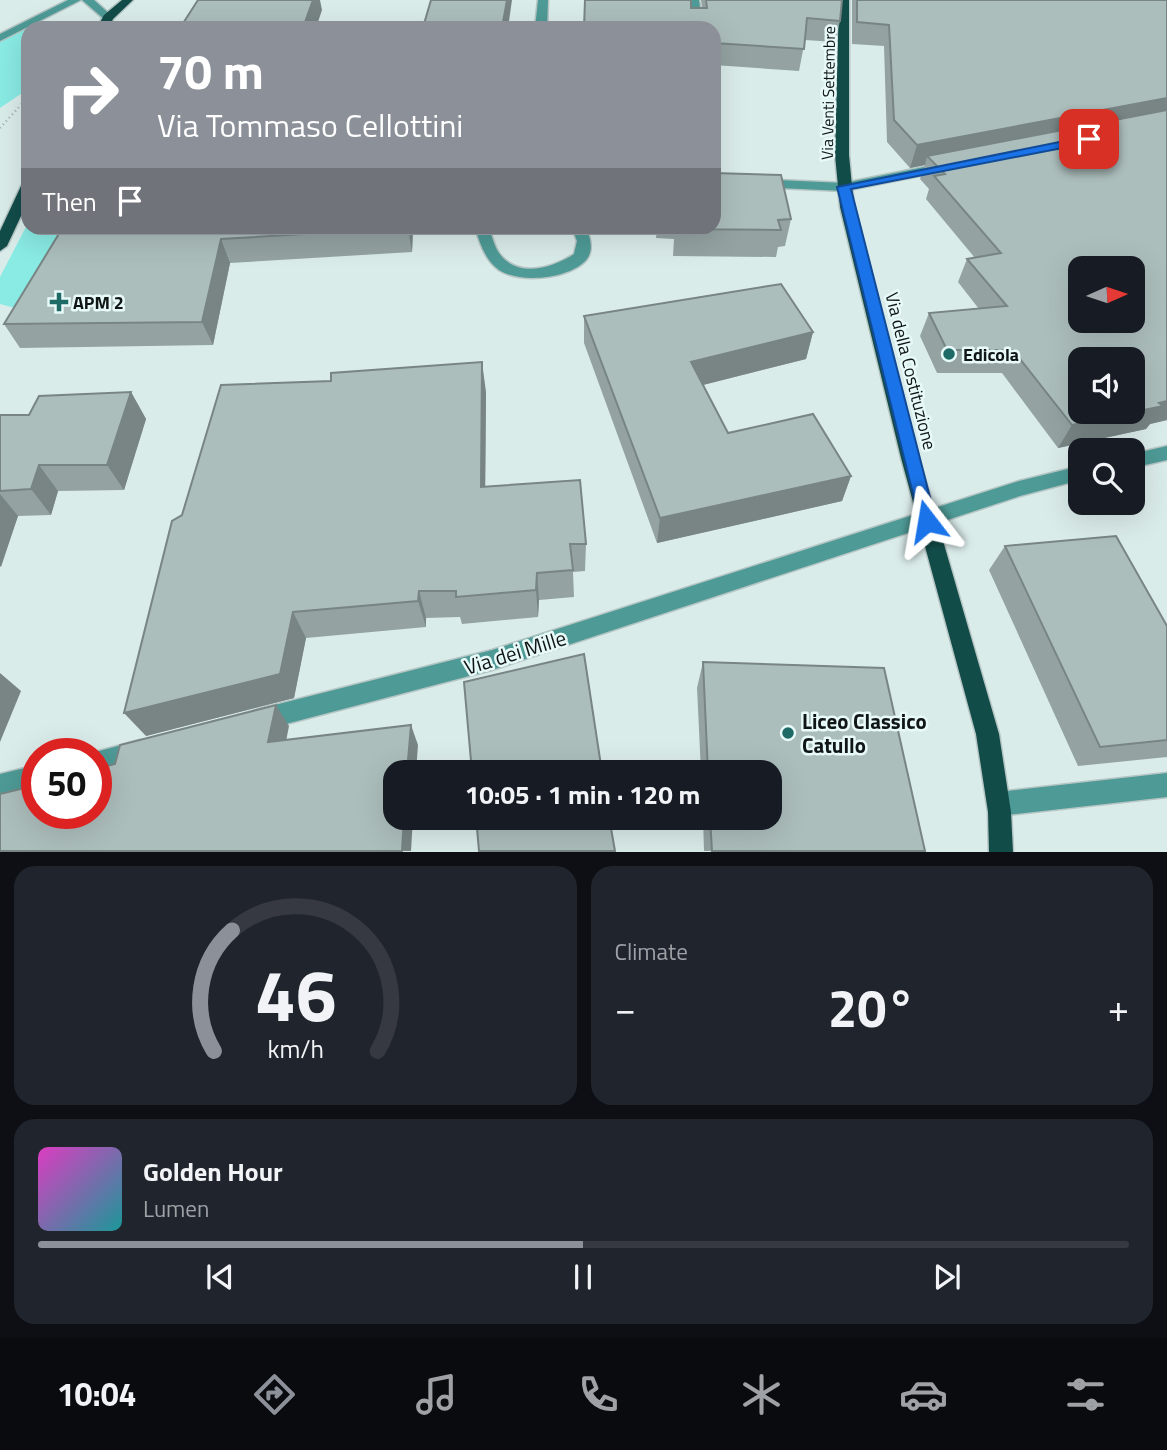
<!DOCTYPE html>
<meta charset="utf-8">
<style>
body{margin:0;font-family:"Titillium Web",sans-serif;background:#20242c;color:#f1f3f6;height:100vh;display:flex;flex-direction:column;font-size:26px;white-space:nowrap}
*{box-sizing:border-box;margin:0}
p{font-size:23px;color:#9ea1a6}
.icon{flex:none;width:38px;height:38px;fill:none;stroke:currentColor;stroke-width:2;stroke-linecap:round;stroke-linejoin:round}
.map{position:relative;height:852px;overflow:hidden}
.side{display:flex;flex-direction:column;gap:14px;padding:14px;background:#0d0f14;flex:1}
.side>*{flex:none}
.banner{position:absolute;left:21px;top:21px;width:700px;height:214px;border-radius:21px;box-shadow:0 7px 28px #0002;background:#8c9099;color:#fff;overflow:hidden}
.needle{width:46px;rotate:87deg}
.fabs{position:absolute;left:1068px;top:256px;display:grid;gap:14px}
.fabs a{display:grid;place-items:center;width:77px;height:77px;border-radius:14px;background:#171b24;box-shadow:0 7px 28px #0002;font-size:35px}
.speed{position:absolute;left:21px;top:738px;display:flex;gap:14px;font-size:35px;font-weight:700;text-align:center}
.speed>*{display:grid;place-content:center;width:91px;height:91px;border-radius:50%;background:#171b24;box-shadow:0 7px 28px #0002;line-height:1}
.speed .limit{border:10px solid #d22;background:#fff;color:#111}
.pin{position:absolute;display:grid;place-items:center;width:60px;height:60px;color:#fff;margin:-30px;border-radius:14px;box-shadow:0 4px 10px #0006}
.me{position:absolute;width:77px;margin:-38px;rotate:346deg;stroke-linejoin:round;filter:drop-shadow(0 0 5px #0008)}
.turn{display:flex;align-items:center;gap:24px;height:147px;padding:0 21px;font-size:32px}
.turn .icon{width:91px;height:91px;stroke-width:2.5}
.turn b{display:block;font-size:49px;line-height:60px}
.then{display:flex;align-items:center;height:66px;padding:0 21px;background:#0003;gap:14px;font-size:26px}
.big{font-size:52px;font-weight:700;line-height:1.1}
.side .tile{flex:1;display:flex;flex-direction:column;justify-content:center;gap:10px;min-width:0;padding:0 24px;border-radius:21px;background:#20242c}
.side .dial{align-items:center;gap:0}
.dial svg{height:182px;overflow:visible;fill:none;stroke:#363941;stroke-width:7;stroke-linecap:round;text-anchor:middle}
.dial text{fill:#f1f3f6;stroke:none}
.song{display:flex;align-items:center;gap:21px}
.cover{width:84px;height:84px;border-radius:10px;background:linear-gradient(135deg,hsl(310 70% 55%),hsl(180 70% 35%))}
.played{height:7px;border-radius:4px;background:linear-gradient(90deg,#8c9099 50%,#363941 50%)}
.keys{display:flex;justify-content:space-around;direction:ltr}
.heat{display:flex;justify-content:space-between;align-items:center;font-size:38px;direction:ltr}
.side .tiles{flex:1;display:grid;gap:14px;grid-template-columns:1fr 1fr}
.tile:last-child{grid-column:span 2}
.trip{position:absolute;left:383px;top:760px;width:399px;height:70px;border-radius:21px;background:#171b24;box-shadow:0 7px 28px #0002;font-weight:700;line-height:70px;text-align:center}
.tabs{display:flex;height:112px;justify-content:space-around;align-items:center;background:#090b0e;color:#9ea1a6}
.tabs .icon{width:49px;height:49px}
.tabs .selected{color:#8c9099}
.tabs b{font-size:32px;color:#f1f3f6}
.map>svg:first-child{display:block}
</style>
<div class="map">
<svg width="1167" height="852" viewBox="0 0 1167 852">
<rect width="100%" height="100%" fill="#daecea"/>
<g fill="#89ebe4">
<polygon points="19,28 28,29 28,89 0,108 0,38"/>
<polygon points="28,223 28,228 68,228 19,309 0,304 0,277"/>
</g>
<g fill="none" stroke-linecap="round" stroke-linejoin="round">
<g stroke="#b5c5c4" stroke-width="3">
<g id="minor">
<polygon points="68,0 81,0 0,41 0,34"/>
<polygon points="82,0 94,0 113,17 104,19"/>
<polygon points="538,0 548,0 547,28 535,28"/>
<polygon points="689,0 699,0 703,28 691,28"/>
<polygon points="944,163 949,164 949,170 844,191 714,185 714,177 844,183"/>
<path d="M475,228H489C492,236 494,246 499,253C517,279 553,268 574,254L577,241L572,228H586C590,237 594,249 587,259C571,279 520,284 499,270C485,260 480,243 475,228Z"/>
<polygon points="1167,446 1167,460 1132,468 1132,454"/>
<polygon points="1080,466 1080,480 1020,496 492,670 259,731 251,728 248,720 251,712 259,709 492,650 1019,481"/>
<polygon points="140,740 148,743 151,751 148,759 96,773 96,754 88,754"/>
<polygon points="37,765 37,789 0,798 0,774"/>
<polygon points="1167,773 1167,797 999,816 991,812 987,804 991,796 999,792"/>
</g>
</g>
<g stroke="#b5c5c4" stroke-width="3">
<g id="major">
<polygon points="122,0 133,0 113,19 109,28 97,28 104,15"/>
<polygon points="839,0 849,0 849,155 854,207 919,458 999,734 1011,812 1013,852 989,852 988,812 976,734 901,458 840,207 835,155"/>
<polygon points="28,182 28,201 7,246 0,251 0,231 21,186"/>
</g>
</g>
<polyline stroke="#9caba9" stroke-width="2.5" stroke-dasharray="1 3.5" stroke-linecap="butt" points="0,128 28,97"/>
<use href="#minor" fill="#4e9a96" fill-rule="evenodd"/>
<use href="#major" fill="#124c49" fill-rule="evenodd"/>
</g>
<g fill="#94a3a2">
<polygon points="701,0 842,0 840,21 835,42 805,40 799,71 714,65 714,28 691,8 702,8"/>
<polygon points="852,0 1167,0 1167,420 1150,424 1146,429 1058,448 1002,373 937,373 920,336 929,313 979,309 958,282 967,259 975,258 926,199 929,189 920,179 925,165 910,168 887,142 884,46 852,44"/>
<polygon points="714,173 791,219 785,246 778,247 776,257 673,256 674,239 656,238 657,228 714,228"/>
<polygon points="413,228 412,252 230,263 213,345 20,348 4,324 58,236 56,232"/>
<polygon points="584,316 813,332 806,359 703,385 728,433 851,476 842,501 657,543 584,343"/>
<polygon points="131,392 146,419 124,490 58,491 51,515 18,516 0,567 0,415 29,415"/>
<polygon points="486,392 485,486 586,544 585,571 573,572 574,597 539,600 538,617 462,624 460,617 426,618 426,627 306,638 294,698 146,736"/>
<polygon points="1005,546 1167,626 1167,757 1078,766 989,570"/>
<polygon points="703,662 925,851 704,851 703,817 770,817 770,772 701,772 697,688"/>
</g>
<g fill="#788584">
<polygon points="313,0 320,0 322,10 316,28 304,25"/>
<polygon points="507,0 512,0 508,28 502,28"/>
<polygon points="1167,98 1167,118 927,156 925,165 910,168 917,145"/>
<polygon points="408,228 413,228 412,252"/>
<polygon points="221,239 230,263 213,345 202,322"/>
<polygon points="813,332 806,359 687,389 691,362"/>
<polygon points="482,362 486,392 485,515 481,487"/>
<polygon points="131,392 146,419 124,490 107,465"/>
<polygon points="1167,401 1167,420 1150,424 1146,429 1058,448 1072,425"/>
<polygon points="39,465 58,491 51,515 31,489"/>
<polygon points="851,476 842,501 657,543 660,518"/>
<polygon points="0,494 18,516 1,567 0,566"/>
<polygon points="537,573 539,600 538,617 536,590"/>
<polygon points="419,591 426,618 426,627 418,601"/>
<polygon points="293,612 306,638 294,698 146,736 124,713"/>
<polygon points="0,673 21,691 0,742"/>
<polygon points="276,705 289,726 282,762 268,742"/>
<polygon points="411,725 418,745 416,772 407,772"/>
<polygon points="404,817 413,817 411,851 402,851"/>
</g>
<g fill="#acbebc" stroke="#788584" stroke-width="2" fill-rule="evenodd">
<polygon points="198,0 313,0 304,25 424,24 431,0 507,0 502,28 180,28"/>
<polygon points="585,0 691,0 691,8 707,8 706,0 842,0 840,21 807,18 804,49 714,43 714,28 584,28"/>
<polygon points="857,0 1167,0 1167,98 917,145 894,120 889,25 857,22"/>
<path d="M1167,110V401L1159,403L1163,406L1072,425L1013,350H947L929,313L1007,306L967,259L1001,253L934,176L945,174L927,156ZM1080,268H1132V320H1080ZM1080,359H1132V411H1080Z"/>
<polygon points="714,173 781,175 791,219 778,220 781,230 676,229 676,228 714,228"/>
<polygon points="59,228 408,228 221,239 202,322 4,324 60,232 56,232"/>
<polygon points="781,284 813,332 691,362 728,433 813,414 851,476 660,518 584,316"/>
<polygon points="482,362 481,487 580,480 586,544 570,544 573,570 537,573 536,590 456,597 456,591 419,591 418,601 293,612 280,674 124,713 172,521 182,515 221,385 331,381 331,373"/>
<polygon points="131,392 107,465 39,465 31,489 0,491 0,415 29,415 39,396"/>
<polygon points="1116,536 1167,626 1167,740 1100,747 1005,546"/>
<polygon points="584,654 602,772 472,772 464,682"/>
<polygon points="703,662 884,668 925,851 712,851 710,817 770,817 770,772 708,772"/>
<polygon points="276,705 268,742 411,725 407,772 396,772 396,817 404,817 402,851 0,851 0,794 37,785 37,814 96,814 96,769 115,764 120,745"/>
<polygon points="476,817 609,817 615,851 479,851"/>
</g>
<polygon fill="#1a73e8" stroke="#114b97" stroke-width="2" points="1089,136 1095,139 1093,142 851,189 936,521 927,529 921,526 837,187"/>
<g fill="#1e6a66" stroke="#e7f9f8" stroke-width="2.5">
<path d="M55.5 291.5h7v7h7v7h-7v7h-7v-7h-7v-7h7z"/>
<circle cx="949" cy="354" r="7"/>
<circle cx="788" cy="733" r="7"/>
</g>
<g text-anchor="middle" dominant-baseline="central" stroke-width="5" stroke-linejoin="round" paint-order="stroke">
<g font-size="16" fill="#0f1615" stroke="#e7f9f8">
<text transform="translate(828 93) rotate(-89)">Via Venti Settembre</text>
</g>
<g font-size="18" font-weight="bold" fill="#0f1615" stroke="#e7f9f8" text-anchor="start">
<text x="73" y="302">APM 2</text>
<text x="963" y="354">Edicola</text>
</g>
<g font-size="18" fill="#0f1615" stroke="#e7f9f8">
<text transform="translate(911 371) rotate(76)">Via della Costituzione</text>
</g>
<g font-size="21" fill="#0f1615" stroke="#e7f9f8">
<text transform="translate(515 652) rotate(-17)">Via dei Mille</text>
</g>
<g font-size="21" font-weight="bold" fill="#0f1615" stroke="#e7f9f8" text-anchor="start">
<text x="802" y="721">Liceo Classico<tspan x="802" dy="24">Catullo</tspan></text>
</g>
</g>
</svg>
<div class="fabs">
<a><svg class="needle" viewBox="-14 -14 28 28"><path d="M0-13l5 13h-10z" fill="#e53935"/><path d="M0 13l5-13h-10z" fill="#9ea1a6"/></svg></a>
<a><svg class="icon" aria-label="sound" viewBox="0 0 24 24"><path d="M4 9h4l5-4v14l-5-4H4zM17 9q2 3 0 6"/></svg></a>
<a><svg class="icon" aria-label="search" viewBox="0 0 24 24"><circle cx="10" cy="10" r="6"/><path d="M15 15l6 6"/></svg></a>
</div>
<div class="speed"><div class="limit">50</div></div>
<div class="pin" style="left:1089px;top:139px;background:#d93025"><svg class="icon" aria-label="arrive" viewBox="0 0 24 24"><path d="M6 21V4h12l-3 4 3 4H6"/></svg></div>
<svg class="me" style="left:927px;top:521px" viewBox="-20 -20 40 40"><path d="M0-17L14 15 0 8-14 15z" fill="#1a73e8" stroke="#fff" stroke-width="4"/></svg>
<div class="trip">10:05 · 1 min · 120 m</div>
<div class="banner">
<div class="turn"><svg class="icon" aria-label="right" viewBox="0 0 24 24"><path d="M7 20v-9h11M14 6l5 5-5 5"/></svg><div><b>70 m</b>Via Tommaso Cellottini</div></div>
<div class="then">Then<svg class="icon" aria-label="arrive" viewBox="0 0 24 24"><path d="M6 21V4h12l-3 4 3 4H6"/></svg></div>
</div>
</div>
<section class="side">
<div class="tiles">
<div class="tile dial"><svg viewBox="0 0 100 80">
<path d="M14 69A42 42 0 1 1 86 69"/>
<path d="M14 69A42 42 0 0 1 22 16" stroke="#8c9099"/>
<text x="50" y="56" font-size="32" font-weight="700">46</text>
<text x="50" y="72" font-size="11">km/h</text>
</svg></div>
<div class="tile"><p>Climate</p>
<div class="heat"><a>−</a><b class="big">20°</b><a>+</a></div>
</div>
<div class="tile">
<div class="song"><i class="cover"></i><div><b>Golden Hour</b><p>Lumen</p></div></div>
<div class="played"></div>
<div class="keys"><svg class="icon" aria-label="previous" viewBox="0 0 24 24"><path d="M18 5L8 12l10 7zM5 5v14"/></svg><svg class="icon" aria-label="pause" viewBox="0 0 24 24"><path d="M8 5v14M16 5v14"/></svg><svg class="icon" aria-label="next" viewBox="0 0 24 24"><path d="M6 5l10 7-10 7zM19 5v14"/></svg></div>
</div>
</div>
</section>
<nav class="tabs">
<b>10:04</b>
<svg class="icon selected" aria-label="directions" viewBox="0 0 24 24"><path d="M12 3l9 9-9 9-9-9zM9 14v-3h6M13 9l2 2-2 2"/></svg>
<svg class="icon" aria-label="music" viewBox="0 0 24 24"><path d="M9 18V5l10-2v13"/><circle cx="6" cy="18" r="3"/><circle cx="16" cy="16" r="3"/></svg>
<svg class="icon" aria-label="phone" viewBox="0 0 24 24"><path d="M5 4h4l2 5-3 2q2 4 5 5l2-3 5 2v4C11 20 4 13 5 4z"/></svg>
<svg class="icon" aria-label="climate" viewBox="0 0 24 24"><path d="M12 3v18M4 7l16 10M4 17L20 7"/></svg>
<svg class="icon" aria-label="car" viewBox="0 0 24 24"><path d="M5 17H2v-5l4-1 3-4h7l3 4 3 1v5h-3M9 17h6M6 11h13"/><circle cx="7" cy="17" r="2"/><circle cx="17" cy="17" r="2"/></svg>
<svg class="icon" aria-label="filters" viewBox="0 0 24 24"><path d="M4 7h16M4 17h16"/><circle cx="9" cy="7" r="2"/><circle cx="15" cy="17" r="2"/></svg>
</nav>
